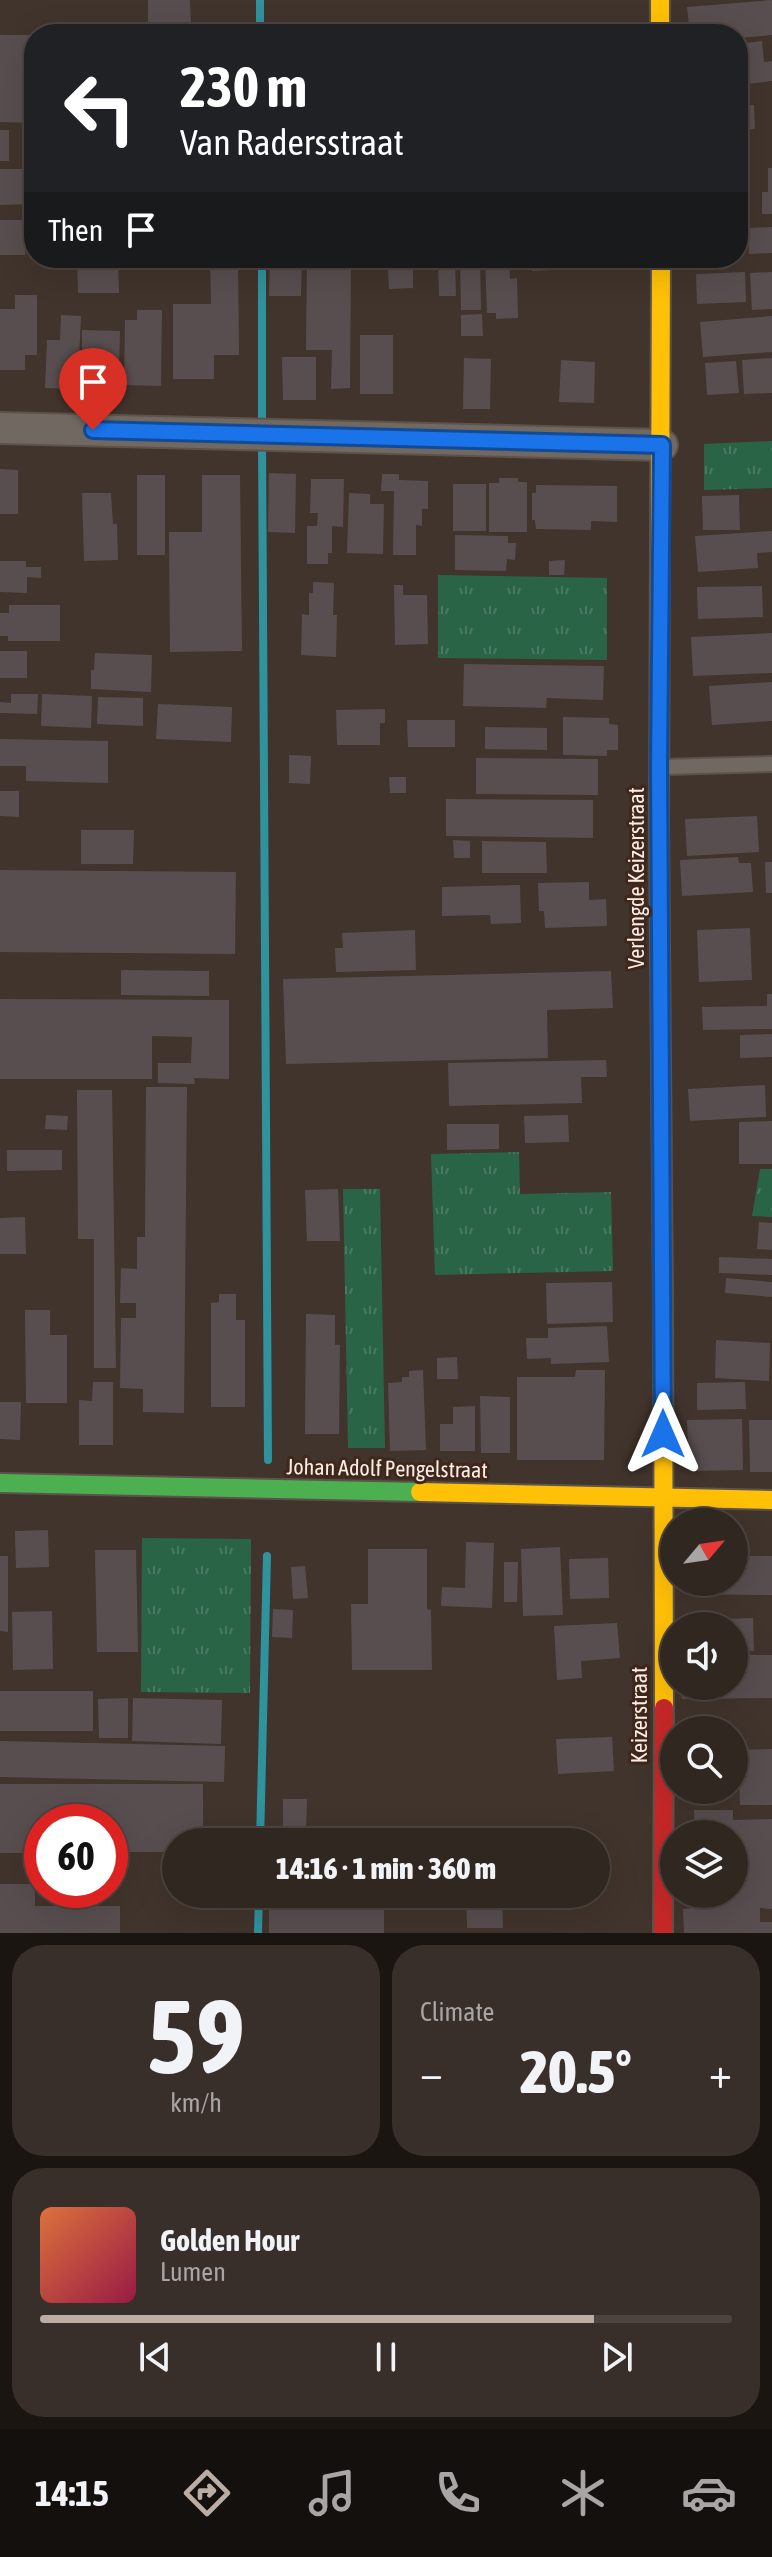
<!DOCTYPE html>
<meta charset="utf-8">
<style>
body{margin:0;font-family:"Asap Condensed",sans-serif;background:#392f2a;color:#f1f3f6;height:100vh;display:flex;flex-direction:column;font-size:30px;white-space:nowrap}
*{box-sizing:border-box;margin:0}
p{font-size:26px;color:#a8a5a5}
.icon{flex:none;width:44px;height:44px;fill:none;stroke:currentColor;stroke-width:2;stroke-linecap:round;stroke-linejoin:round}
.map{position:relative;height:1933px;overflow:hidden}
.side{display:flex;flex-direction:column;gap:12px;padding:12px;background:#1b1512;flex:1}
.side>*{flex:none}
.guide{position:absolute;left:24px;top:24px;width:724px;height:244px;border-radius:32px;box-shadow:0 8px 32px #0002,0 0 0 2px #4c443f;background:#202124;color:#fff;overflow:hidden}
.needle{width:52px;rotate:61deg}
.tools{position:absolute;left:660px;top:1508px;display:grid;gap:16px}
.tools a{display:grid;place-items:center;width:88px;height:88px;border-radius:50%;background:#312721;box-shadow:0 8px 32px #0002,0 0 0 2px #4c443f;font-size:40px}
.speed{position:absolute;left:24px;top:1804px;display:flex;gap:16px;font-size:40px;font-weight:700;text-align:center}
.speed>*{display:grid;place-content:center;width:104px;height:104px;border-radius:50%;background:#312721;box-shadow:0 8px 32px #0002,0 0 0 2px #4c443f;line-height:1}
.speed .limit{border:12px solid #d22;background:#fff;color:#111}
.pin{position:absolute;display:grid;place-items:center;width:68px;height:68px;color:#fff;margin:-82px -34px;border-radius:50% 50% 50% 0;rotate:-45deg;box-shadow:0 0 8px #0007}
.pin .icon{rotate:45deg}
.me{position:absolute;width:88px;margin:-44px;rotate:0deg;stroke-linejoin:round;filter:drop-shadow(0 0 6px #0008)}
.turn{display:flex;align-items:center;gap:28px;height:168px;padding:0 24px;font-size:36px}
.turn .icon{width:104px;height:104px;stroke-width:2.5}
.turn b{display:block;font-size:56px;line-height:68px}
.then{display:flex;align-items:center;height:76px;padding:0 24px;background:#0003;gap:16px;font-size:30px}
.big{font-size:60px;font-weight:800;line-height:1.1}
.side .widget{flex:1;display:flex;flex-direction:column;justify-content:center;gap:12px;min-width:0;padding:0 28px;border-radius:32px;background:#392f2a}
.side .dial{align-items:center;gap:0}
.dial b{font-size:104px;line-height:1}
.song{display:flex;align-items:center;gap:24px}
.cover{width:96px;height:96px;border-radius:12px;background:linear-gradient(135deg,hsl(20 70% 55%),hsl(340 70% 35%))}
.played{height:8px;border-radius:4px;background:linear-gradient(90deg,#bbaca4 80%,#4c443f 80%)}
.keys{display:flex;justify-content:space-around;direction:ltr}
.heat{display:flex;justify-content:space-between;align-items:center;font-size:44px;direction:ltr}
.side .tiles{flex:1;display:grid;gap:12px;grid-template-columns:1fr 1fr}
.widget:last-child{grid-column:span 2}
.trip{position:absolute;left:162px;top:1828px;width:448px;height:80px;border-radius:40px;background:#312721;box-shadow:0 8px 32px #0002,0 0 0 2px #4c443f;font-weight:800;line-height:80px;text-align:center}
.dock{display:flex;height:128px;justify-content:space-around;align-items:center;background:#14100d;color:#a8a5a5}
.dock .icon{width:56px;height:56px}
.dock .active{color:#bbaca4}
.dock b{font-size:36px;color:#f1f3f6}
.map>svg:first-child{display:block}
</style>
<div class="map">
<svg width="772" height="1933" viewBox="0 0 772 1933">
<defs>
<pattern id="grass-tufts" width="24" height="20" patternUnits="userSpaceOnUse" patternTransform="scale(2)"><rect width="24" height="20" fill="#296447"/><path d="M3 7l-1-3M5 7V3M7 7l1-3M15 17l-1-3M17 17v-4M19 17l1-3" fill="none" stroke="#497a61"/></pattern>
</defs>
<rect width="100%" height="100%" fill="#41342c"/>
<g fill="url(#grass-tufts)">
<polygon points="772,441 772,488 704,490 704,444"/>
<polygon points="438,575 607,578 607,660 438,658"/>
<polygon points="519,1152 520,1194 611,1192 613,1271 435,1275 431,1154"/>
<polygon points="760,1169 772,1169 772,1217 752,1216"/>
<polygon points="343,1189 380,1189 385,1448 348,1448"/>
<polygon points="142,1538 251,1539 250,1693 141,1692"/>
</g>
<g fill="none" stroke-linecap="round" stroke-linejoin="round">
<g stroke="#30929d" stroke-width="8">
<polyline points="260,0 260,34"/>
<polyline points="262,258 262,428"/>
<polyline points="262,441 268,1460"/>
<polyline points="260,1842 267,1556"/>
<polyline points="258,1933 259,1894"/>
</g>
</g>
<g fill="#584e4f">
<polygon points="148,0 190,0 191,23 148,24"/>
<polygon points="772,0 772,35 738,38 738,34 690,34 687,7"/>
<polygon points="0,35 34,35 34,123 0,122"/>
<polygon points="762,41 764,62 772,61 772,81 738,85 738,44"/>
<polygon points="738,97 745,97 745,105 754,105 755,129 738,130"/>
<rect x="0" y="130" width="9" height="31"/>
<polygon points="24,137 34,137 34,160 25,160"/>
<polygon points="768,168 772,168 772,214 762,214 762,192 768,192"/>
<polygon points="0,169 34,169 34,204 0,205"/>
<rect x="0" y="220" width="25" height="35"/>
<polygon points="772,227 772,253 749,254 748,228"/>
<polygon points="77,258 118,258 119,293 78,293"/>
<polygon points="210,258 238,258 239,355 214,355 214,379 173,379 173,304 211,304"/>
<polygon points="270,258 302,258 301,296 269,296"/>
<polygon points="307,258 351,258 350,388 331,389 332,350 306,350"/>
<polygon points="438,258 455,258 456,296 439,296"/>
<polygon points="460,258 480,258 481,310 461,310"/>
<polygon points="485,258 509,258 510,279 517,278 518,318 496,319 496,313 487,313"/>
<polygon points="532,258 575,258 576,269 532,271"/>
<polygon points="388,270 413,270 413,288 389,289"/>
<polygon points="745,272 746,302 697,304 696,274"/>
<polygon points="772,272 772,309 752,310 750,273"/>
<polygon points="15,295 37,295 37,355 25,355 25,370 0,370 0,309 15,309"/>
<polygon points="137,310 162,310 161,386 124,385 125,320 137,320"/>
<polygon points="482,314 483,336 461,336 461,315"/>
<polygon points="61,315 81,316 79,361 73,361 72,389 45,388 47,340 60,340"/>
<polygon points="772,316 772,352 703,357 700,322"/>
<polygon points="82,330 120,331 119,369 114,369 114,381 82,380"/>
<rect x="360" y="335" width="33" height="59"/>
<polygon points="282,357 316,357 316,400 283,400"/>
<polygon points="464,358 491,359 490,409 463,409"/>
<polygon points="772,358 772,393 744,394 742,360"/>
<polygon points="561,360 595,362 594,403 559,402"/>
<polygon points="736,361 739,393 707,395 705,363"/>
<polygon points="0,469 18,470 18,514 0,514"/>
<polygon points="269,473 296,474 295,533 268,532"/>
<polygon points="382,474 399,474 399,480 428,481 428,509 422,509 422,526 416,525 416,555 393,555 394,491 381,491"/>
<rect x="137" y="475" width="28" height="80"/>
<polygon points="202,475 240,475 242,651 170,652 169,532 202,532"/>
<polygon points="499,478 518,478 518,482 527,482 527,532 489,532 489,483 499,483"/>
<polygon points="311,479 344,479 343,527 332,526 332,553 328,553 328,564 307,564 307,526 317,526 318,513 310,513"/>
<rect x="453" y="484" width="33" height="47"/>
<polygon points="536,485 617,486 617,522 591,521 591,530 536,529 535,520 532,520 532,493 536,493"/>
<polygon points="82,493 111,493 113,524 117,524 118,560 84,561"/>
<polygon points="349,493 370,494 370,504 384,504 383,554 347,553"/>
<polygon points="739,495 740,530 703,530 702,496"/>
<polygon points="772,531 772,552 757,553 758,568 698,572 695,536"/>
<polygon points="455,535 508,536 508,543 516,543 515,560 507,559 506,571 455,570"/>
<polygon points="565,560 564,575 549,575 549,561"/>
<polygon points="0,561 26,561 26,567 41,567 41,578 27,577 27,593 0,592"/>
<polygon points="313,582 334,583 333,615 337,615 336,657 301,655 302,614 309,615 309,593 313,593"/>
<polygon points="394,585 403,585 403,595 427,595 428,644 395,645"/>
<polygon points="762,586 763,617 698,619 697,587"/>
<polygon points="9,605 60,605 60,641 8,641 8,636 0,636 0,613 9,613"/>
<polygon points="772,633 772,673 693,676 691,637"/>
<rect x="0" y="651" width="27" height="27"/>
<polygon points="95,653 152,655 151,692 91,689 91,670 94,670"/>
<polygon points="464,664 604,666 603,700 547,698 546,708 463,706"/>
<polygon points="772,682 772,721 712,725 709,686"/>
<polygon points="11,694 38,694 37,714 0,713 0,702 11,703"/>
<polygon points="42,694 92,696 91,728 41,726"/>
<polygon points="98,697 143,698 143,726 97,724"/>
<polygon points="158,704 232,707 231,742 156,739"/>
<polygon points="385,709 385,723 380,723 380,745 337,745 336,710"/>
<polygon points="563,717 609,718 609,724 618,725 618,750 607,750 607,756 563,755"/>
<polygon points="407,720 455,720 455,747 408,747"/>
<polygon points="485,727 547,728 547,750 485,749"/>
<polygon points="0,739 108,741 108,783 26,781 26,766 0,766"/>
<polygon points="289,755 311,756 310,784 289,783"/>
<polygon points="476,758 598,759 598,795 476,794"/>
<polygon points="389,777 406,777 406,793 390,793"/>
<polygon points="0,791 19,791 19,817 0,816"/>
<polygon points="446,799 593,800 593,838 446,836"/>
<polygon points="757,816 759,852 687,856 685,819"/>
<polygon points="81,830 134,830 133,864 81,864"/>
<polygon points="453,840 470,841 470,858 454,858"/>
<polygon points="482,841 546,842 547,873 482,873"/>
<polygon points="738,857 739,863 751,863 753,892 682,896 680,860"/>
<polygon points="765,862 772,862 772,893 766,893"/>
<polygon points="0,870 236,872 235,954 0,952"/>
<polygon points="589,882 589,900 606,899 607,926 545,928 544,911 539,911 538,883"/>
<polygon points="520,885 521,923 491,924 490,915 442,916 442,887"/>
<polygon points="750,928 752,980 699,982 697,930"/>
<polygon points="415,930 416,970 336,972 335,948 343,948 342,933"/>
<polygon points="121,970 209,971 209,996 121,995"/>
<polygon points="611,971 613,1008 547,1010 548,1058 286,1064 283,979"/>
<polygon points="767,994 772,994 772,1029 703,1030 702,1007 767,1006"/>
<polygon points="0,999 229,1000 229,1079 194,1078 195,1084 158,1083 158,1063 191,1063 192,1037 152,1036 152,1079 0,1079"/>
<polygon points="772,1034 772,1057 740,1058 740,1035"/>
<polygon points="606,1060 607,1077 581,1077 582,1103 449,1106 448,1063"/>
<polygon points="765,1085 766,1117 690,1121 688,1089"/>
<polygon points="146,1087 187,1087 184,1413 143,1412 143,1389 120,1388 121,1318 136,1318 136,1303 120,1303 121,1268 137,1269 137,1237 145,1237"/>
<polygon points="77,1090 112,1090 116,1368 94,1368 94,1239 78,1239"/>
<polygon points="46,1115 68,1116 67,1130 45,1129"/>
<polygon points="568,1115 569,1142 525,1143 524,1116"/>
<polygon points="772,1121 772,1164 739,1164 739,1122"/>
<polygon points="447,1124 499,1124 499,1149 447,1150"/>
<polygon points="7,1150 62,1150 62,1170 7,1171"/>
<polygon points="338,1189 340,1241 307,1241 305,1190"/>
<polygon points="25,1217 26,1254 0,1254 0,1218"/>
<polygon points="759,1222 772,1223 772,1250 757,1249"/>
<polygon points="719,1257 772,1259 772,1275 719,1273"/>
<polygon points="726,1278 772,1282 772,1297 725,1293"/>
<polygon points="612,1282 613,1322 547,1324 546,1283"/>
<polygon points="219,1294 236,1294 236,1320 245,1320 245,1407 211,1407 211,1303 219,1302"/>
<polygon points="25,1310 50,1310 50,1335 67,1335 67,1403 26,1403"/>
<polygon points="306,1314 335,1315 335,1345 340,1345 339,1434 305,1434"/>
<polygon points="607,1326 609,1362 551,1364 551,1358 527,1359 526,1338 548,1338 548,1328"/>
<polygon points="716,1340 770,1343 769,1381 715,1378"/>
<polygon points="457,1357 458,1379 437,1379 437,1358"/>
<polygon points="423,1370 426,1450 390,1451 388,1383 402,1382 402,1377 409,1377 409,1371"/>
<polygon points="576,1370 605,1370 604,1460 517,1460 517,1377 575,1377"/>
<polygon points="93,1382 113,1382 113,1445 79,1445 79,1400 92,1401"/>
<polygon points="745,1382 746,1409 697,1410 697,1383"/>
<polygon points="480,1396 510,1397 510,1453 481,1453"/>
<polygon points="0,1402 21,1402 20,1440 0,1439"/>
<polygon points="475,1406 475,1451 440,1451 440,1424 453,1424 453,1407"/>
<polygon points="742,1419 743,1470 689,1471 687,1420"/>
<polygon points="749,1420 772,1420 772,1472 750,1472"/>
<polygon points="48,1530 49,1567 16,1568 15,1531"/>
<polygon points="466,1542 494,1543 492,1608 441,1606 442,1587 465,1588"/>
<polygon points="560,1547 563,1615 523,1616 521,1549"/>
<polygon points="368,1549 427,1549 427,1609 431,1610 432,1670 352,1670 351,1604 368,1604"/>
<polygon points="95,1550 136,1550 138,1652 97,1652"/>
<polygon points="0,1556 8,1556 8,1632 0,1631"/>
<polygon points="734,1556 772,1556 772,1595 686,1594 686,1582 734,1582"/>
<polygon points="608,1558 609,1598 570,1599 569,1559"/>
<polygon points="504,1562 518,1562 517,1602 504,1602"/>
<polygon points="305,1566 308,1598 293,1599 291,1567"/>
<polygon points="273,1609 293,1610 292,1638 272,1637"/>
<polygon points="52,1611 53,1669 13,1670 12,1612"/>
<polygon points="753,1618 754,1651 734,1651 734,1626 703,1626 702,1620"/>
<polygon points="617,1623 620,1658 581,1661 582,1678 557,1680 554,1626"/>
<polygon points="734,1655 772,1655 772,1698 682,1699 681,1686 734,1686"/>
<rect x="0" y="1691" width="93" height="40"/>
<polygon points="128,1698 128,1738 99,1738 98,1699"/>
<polygon points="133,1698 222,1700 221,1744 132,1741"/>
<polygon points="612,1737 614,1771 558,1774 556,1739"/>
<polygon points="0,1741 225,1746 224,1782 0,1777"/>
<polygon points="772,1749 772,1805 740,1805 738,1750"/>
<polygon points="0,1784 203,1784 203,1842 176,1842 176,1852 110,1852 110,1822 42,1822 42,1853 0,1853"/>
<polygon points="283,1799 307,1799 306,1833 283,1832"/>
<polygon points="694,1810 733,1810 733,1820 772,1819 772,1909 760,1908 760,1922 772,1922 772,1933 684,1933 683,1909 691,1908 691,1894 734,1894 734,1834 695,1834"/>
<polygon points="0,1884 35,1884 35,1906 120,1906 120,1933 0,1933"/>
<rect x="269" y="1894" width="115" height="39"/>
<polygon points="466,1894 502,1894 503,1928 467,1928"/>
</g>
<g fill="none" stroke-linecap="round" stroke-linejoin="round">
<g stroke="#5e534b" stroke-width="18">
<polyline id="lane" points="663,767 772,764"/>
</g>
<g stroke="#5e534b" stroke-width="34">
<polyline id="street" points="0,428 662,445"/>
</g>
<g stroke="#5e534b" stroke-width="22">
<g id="fast">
<polyline points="659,824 663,1305"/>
<polyline points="0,1483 420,1492"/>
</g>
</g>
<g stroke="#5e534b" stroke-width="22">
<g id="slow">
<polyline points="660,0 660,34"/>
<polyline points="659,824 661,258"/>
<polyline points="663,1305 664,1708"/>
<polyline points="420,1492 772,1500"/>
</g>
</g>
<g stroke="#5e534b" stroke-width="22">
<polyline id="jam" points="663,1933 664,1708"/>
</g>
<use href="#lane" stroke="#716862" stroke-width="14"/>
<use href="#street" stroke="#716862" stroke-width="30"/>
<use href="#fast" stroke="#4caf50" stroke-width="18"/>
<use href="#slow" stroke="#ffc107" stroke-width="18"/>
<use href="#jam" stroke="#c62828" stroke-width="18"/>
</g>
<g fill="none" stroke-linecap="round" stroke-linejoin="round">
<g stroke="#114b97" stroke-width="20">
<polyline id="route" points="93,430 662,445 659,767 663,1434"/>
</g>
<use href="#route" stroke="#1a73e8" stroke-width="14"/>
</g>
<g text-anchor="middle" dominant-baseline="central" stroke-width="6" stroke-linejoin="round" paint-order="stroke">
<g font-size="22" fill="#fdede5" stroke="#3f271b">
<text transform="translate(636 878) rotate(-90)">Verlengde Keizerstraat</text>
<text transform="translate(387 1468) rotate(1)">Johan Adolf Pengelstraat</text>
<text transform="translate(639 1715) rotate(-90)">Keizerstraat</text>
</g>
</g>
</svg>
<div class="tools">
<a><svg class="needle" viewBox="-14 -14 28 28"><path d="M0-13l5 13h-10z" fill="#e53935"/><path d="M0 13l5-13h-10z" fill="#a8a5a5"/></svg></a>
<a><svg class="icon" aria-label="sound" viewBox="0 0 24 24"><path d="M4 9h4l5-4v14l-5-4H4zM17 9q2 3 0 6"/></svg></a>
<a><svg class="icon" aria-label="search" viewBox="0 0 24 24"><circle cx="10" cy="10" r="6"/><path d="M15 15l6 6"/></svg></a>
<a><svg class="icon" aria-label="layers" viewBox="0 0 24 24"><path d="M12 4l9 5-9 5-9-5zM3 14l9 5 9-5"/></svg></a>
</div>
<div class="speed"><div class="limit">60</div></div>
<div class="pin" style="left:93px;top:430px;background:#d93025"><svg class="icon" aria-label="arrive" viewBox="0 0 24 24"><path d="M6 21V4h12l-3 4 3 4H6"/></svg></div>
<svg class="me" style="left:663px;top:1434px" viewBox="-20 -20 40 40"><path d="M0-17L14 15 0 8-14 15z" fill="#1a73e8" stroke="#fff" stroke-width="4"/></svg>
<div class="trip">14:16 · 1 min · 360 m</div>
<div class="guide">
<div class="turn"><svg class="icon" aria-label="left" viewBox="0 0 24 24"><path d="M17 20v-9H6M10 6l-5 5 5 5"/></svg><div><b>230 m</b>Van Radersstraat</div></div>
<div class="then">Then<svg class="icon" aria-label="arrive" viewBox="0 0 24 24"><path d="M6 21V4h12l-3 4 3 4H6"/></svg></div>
</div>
</div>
<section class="side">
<div class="tiles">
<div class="widget dial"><b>59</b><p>km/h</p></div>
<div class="widget"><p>Climate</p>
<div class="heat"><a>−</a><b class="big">20.5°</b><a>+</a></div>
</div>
<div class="widget">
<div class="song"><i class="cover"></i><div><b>Golden Hour</b><p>Lumen</p></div></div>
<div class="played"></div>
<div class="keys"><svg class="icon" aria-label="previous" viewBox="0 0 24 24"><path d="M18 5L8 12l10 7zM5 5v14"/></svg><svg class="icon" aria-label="pause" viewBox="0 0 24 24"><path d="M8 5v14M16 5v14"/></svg><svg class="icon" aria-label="next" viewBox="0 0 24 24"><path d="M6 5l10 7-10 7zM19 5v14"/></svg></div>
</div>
</div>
</section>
<nav class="dock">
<b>14:15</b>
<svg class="icon active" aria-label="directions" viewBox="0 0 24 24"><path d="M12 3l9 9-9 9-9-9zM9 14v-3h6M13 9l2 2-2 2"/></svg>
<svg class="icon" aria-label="music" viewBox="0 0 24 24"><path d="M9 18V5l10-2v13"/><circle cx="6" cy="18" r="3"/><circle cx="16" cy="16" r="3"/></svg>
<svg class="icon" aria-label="phone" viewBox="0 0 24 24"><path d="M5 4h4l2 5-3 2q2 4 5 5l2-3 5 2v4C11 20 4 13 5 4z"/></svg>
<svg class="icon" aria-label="climate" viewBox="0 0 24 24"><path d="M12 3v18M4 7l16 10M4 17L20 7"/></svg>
<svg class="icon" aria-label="car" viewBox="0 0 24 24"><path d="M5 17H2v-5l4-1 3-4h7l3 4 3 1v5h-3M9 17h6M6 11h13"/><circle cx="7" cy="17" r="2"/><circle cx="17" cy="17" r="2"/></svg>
</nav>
